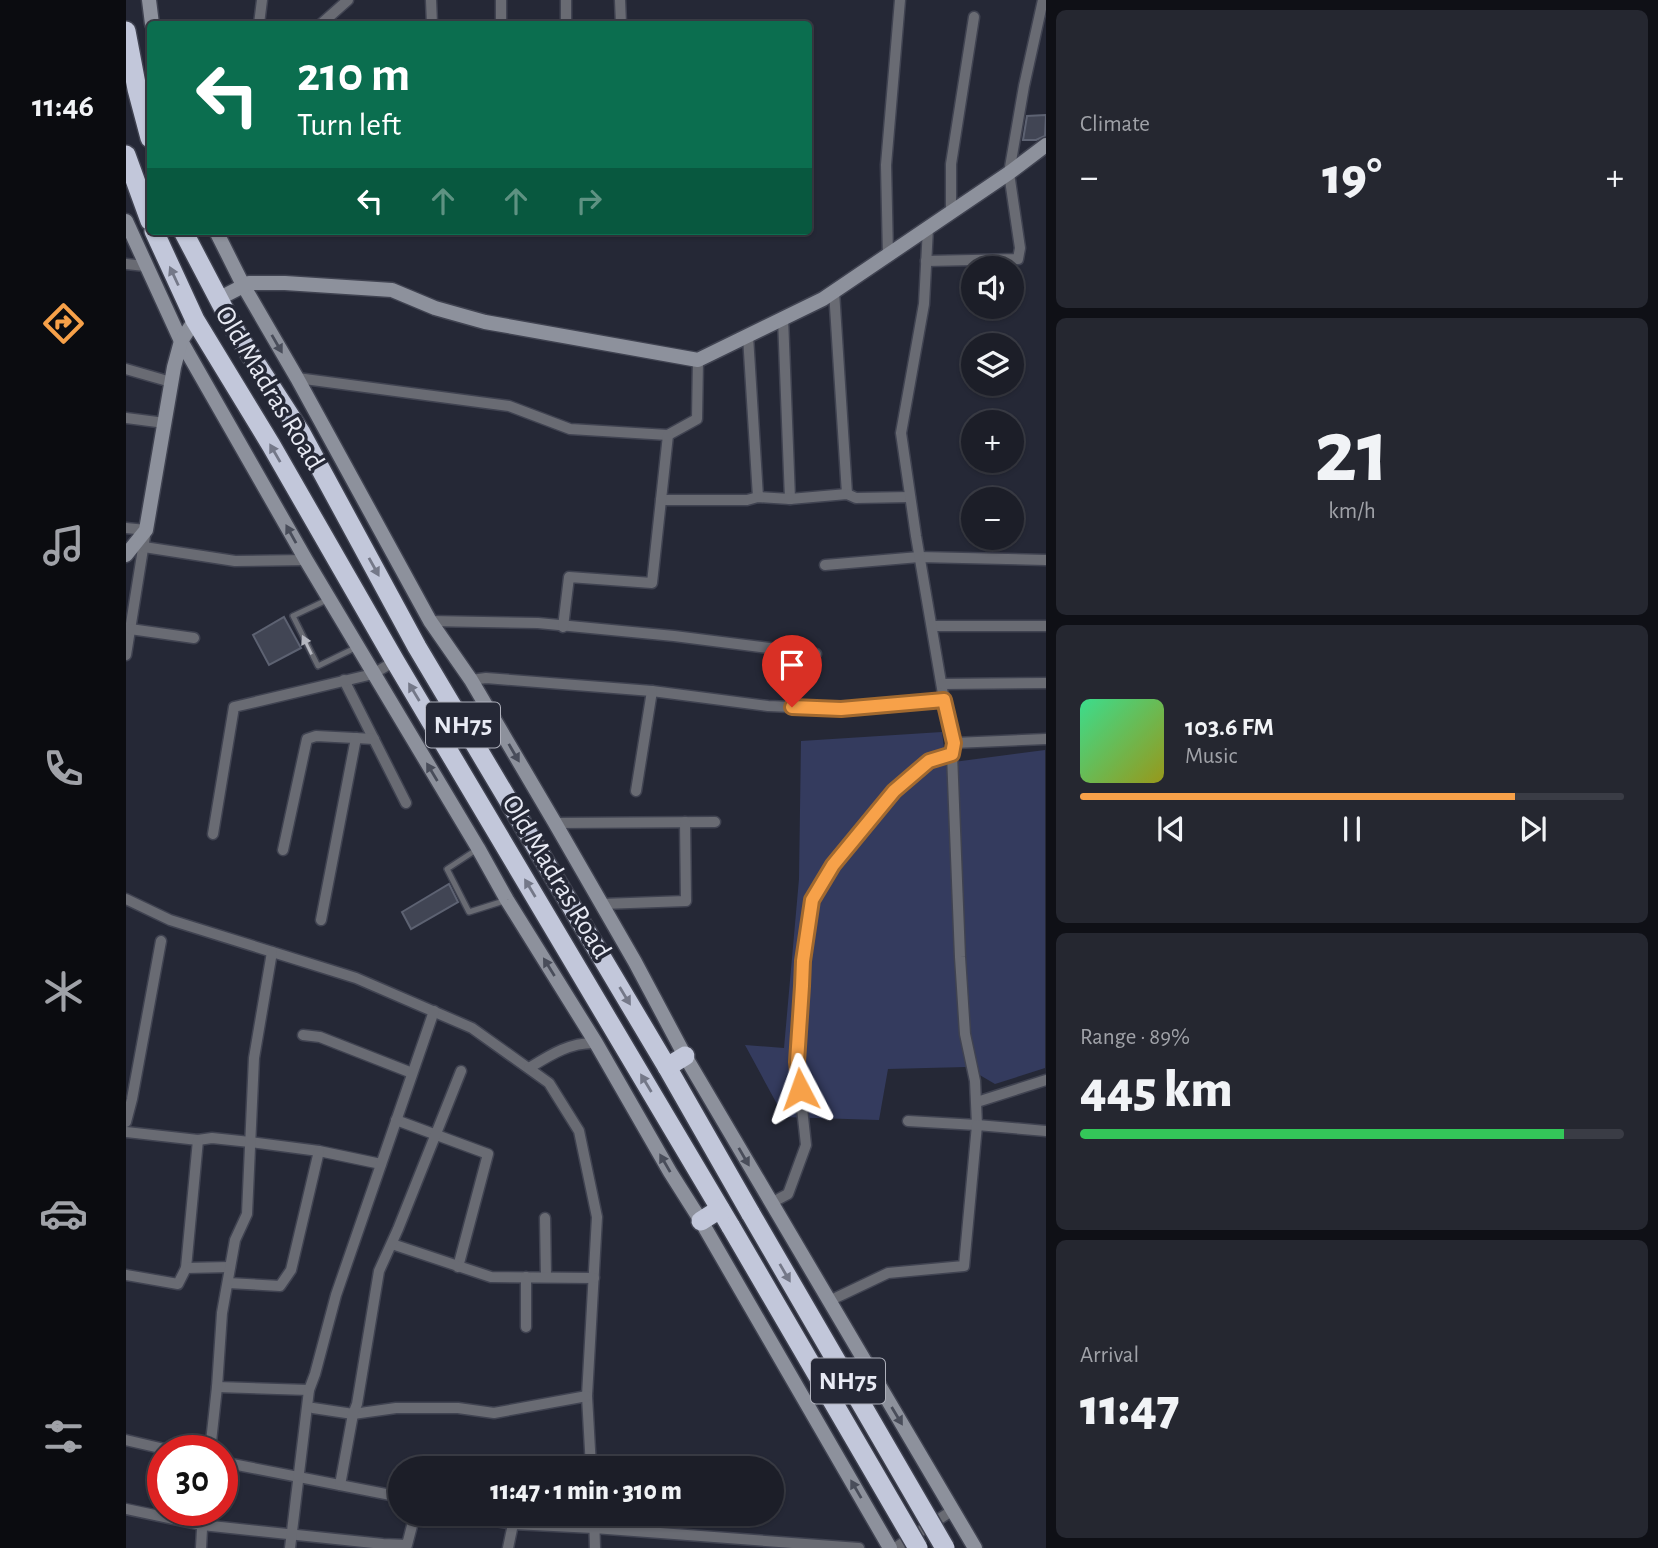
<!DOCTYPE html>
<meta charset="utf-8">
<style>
body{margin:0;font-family:"Alegreya Sans",sans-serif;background:#252730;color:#f1f3f6;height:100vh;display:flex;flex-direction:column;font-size:26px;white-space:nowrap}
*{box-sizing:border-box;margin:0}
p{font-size:23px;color:#a0a2a8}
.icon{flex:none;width:38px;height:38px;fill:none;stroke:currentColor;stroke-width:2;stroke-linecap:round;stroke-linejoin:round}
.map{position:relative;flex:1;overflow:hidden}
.sheet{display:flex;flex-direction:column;gap:10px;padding:10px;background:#0f1016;width:612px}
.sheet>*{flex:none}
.guide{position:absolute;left:21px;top:21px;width:665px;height:214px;border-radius:7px;box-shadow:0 2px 5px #0004,0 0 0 2px #3a3c45;background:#0b6e4f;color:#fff;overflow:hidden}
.controls{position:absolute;left:835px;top:256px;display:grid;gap:14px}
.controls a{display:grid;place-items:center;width:63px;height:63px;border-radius:50%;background:#1c1e28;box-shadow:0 2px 5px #0004,0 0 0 2px #3a3c45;font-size:35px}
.speed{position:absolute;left:21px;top:1435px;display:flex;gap:14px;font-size:35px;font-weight:700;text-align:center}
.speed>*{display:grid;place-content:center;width:91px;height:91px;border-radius:50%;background:#1c1e28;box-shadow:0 2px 5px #0004,0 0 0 2px #3a3c45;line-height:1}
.speed .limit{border:10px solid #d22;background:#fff;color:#111}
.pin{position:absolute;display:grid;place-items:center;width:60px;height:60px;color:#fff;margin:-72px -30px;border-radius:50% 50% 50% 0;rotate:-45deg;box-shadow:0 0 7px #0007}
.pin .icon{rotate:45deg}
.me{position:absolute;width:77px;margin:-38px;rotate:356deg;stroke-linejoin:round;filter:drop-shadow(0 0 5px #0008)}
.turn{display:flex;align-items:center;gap:24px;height:147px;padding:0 35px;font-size:32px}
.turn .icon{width:91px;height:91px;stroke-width:2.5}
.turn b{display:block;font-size:49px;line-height:60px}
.lanes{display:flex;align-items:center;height:66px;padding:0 35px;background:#0003;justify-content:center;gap:35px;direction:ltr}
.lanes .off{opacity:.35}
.big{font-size:52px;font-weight:800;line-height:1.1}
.sheet .card{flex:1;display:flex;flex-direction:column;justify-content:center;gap:10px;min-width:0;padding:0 24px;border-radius:10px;background:#252730}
.sheet .dial{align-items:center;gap:0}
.dial b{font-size:91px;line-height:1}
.song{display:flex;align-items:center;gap:21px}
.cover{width:84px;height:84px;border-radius:10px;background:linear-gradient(135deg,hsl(150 70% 55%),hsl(60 70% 35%))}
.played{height:7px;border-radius:4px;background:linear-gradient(90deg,#f7a149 80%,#3a3c45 80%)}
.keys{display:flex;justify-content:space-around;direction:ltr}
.heat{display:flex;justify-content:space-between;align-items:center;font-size:38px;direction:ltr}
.charge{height:10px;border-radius:5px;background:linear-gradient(90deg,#34c759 89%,#3a3c45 0)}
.trip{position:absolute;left:262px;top:1456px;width:396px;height:70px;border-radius:35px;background:#1c1e28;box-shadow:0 2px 5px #0004,0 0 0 2px #3a3c45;font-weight:800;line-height:70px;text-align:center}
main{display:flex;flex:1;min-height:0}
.tabs{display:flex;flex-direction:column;width:126px;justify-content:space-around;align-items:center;background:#0b0c10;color:#a0a2a8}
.tabs .icon{width:49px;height:49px}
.tabs .active{color:#f7a149}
.tabs b{font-size:32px;color:#f1f3f6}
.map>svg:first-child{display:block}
</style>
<main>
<nav class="tabs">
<b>11:46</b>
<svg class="icon active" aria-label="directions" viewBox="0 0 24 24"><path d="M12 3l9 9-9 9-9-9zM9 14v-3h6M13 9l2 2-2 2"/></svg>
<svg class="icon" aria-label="music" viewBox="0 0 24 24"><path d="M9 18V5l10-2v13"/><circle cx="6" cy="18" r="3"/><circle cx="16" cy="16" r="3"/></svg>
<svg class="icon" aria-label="phone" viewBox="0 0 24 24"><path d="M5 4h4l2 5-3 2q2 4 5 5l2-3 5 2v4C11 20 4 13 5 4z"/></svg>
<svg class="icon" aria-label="climate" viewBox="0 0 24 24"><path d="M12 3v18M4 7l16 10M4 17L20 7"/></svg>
<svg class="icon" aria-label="car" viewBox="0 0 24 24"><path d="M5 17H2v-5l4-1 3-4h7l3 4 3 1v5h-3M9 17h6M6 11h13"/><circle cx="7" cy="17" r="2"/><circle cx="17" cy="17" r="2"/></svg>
<svg class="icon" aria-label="filters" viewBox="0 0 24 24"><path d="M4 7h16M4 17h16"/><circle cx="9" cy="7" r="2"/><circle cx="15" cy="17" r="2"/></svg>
</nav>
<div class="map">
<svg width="920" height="1548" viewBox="0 0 920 1548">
<rect width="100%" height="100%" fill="#252836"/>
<polygon fill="#343b5e" points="816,732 820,763 919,750 919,1068 869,1084 840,1067 762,1069 753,1120 658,1117 619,1045 658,1048 673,879 675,741"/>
<g fill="#414554" stroke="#5d6272" stroke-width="2">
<polygon points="920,115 919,136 910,140 897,140 901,116"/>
<polygon points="158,617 175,648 143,665 127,635"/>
<polygon points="323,884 332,902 285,929 276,912"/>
</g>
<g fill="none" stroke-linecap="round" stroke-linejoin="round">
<g stroke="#404351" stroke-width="8">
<g id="lane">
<polyline points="203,599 167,616 192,666 229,648"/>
<polyline points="350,850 321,869 343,912 381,900"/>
</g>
</g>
<g stroke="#404351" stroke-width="13">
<g id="street">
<polyline points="305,0 306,24"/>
<polyline points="375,0 375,24"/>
<polyline points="440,0 440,24"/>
<polyline points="494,0 495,24"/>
<polyline points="133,24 136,0"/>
<polyline points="195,24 222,0"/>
<polyline points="825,212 825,164 848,17"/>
<polyline points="762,255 760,165 774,0"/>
<polyline points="800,261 892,259 894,248 883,173 898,86 917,0"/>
<polyline points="0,264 19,266"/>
<polyline points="708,291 721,494"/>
<polyline points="657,318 664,499"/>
<polyline points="622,336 632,497"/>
<polyline points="0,369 45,382"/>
<polyline points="171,378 383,406 444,429 542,435 571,419 572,360"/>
<polyline points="0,418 39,423"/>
<polyline points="535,500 621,500 632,497 664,499 721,494 730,498 784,497"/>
<polyline points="0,528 20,530 0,655"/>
<polyline points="18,547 109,561 180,560"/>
<polyline points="699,565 793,557 920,560"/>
<polyline points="304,621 412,623 548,636 690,654"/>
<polyline points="806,626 920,626"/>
<polyline points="437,627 443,577 526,583 542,435"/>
<polyline points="4,629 68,638"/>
<polyline points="218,680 280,803"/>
<polyline points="345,680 360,678 526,691 642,706 715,709 818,700 790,536 775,433 798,304 802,228"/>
<polyline points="816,684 920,683"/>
<polyline points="828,743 920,739"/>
<polyline points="510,791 526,691"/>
<polyline points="429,823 589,822"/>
<polyline points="87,834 108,707 247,674 269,661"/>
<polyline points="157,850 181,739 190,736 248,739"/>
<polyline points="0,899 44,920 230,978 346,1028 423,1083 453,1131 471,1217 461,1396 465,1468"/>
<polyline points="476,904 560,901 559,822"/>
<polyline points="195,920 230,738"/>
<polyline points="177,1035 194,1037 286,1073"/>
<path d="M403,1068C424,1055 444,1042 470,1043"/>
<polyline points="851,1102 920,1080"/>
<polyline points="270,1120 362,1154 332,1267"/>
<polyline points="782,1121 851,1125 849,1081 839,1034 834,957 826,754 828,743 818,700"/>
<polyline points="0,1122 6,1099 35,941"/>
<polyline points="0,1132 72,1140 86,1138 124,1142 193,1151 255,1164"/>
<polyline points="645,1203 662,1194 680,1145 671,1062 677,961 686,900 707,865 768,791 803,761 826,754"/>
<polyline points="419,1218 420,1277"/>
<polyline points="266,1244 365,1277 468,1278"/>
<polyline points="60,1268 72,1140"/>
<polyline points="0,1275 52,1284 60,1268 104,1267"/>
<polyline points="400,1277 400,1327"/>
<polyline points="102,1283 154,1286 165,1270 193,1151"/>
<polyline points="703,1301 762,1273 838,1266 851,1125 920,1131"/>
<polyline points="91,1387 183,1390"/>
<polyline points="187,1408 227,1414 270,1408 332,1408 368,1413 461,1396"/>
<polyline points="0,1440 47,1451"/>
<polyline points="84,1451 91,1387 96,1313 109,1240 121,1214 128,1058 146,952"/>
<polyline points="96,1462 275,1497"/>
<polyline points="214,1485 227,1414 231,1404 253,1271 272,1229 335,1071"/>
<polyline points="0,1509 76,1525 257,1544 281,1545 289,1514"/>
<polyline points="327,1514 387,1524 468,1528 733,1548"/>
<polyline points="468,1514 469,1548"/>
<polyline points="75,1548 77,1510"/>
<polyline points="164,1548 183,1390 189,1374 210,1295 308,1011"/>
<polyline points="382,1548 387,1524"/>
<polyline points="769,1548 827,1510"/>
</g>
</g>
<g stroke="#404351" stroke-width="17">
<g id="secondary">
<polyline points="23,0 26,24"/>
<polyline points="0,221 55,341 180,560 352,848 381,900 470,1043 544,1172 575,1221 764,1548"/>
<polyline points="90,231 117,285 171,378 304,621 345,680 429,823 509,962 559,1056 849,1548"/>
<polyline points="92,299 123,283 159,283 266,290 309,308 359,322 572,360 697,299 883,173 920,145"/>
<polyline points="0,555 20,530 48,367 55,341 69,320"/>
</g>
</g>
<g stroke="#404351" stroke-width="22">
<g id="highway">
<polyline points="0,31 11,89 24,138"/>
<polyline points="0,155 24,221"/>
<polyline points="28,231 69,320 145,445 269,661 605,1227"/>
<polyline points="57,231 111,334 175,433 291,647 541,1067 625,1214"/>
<polyline points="541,1067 559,1056"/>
<polyline points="575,1221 594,1209"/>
</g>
</g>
<use href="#lane" stroke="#696b73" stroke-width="5"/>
<use href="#street" stroke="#696b73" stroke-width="10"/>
<use href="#secondary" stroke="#8d919c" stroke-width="14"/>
<use href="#highway" stroke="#c2c7da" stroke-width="19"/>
<g stroke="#404351" stroke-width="22" stroke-linecap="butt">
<g id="highway-bridge">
<polyline points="625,1214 819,1548"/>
<polyline points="605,1227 792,1548"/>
</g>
</g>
<use href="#highway-bridge" stroke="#c2c7da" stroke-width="19"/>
</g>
<defs><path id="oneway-solid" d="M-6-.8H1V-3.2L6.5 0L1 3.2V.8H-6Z" transform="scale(1.75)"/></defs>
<g fill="#747888">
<use href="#oneway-solid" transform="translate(48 276) rotate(-115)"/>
<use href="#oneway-solid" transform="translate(149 453) rotate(-120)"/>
<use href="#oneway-solid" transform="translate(248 567) rotate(61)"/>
<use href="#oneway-solid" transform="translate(288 692) rotate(-121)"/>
<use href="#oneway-solid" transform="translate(404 888) rotate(-121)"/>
<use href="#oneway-solid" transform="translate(499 996) rotate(59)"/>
<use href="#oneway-solid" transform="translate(520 1083) rotate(-121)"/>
<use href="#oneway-solid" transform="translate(659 1273) rotate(60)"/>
</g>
<g fill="#494d5a">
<use href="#oneway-solid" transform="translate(151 344) rotate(60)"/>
<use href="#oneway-solid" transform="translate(165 534) rotate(-119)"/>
<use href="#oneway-solid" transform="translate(388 753) rotate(60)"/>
<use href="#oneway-solid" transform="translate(306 772) rotate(-121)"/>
<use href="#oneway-solid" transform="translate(423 967) rotate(-122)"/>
<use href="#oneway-solid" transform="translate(618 1157) rotate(60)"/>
<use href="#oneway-solid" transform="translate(539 1163) rotate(-120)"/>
<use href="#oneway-solid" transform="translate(771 1416) rotate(59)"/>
<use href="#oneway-solid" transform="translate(730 1489) rotate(-120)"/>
</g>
<use fill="#b5b7c0" href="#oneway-solid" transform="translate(181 645) rotate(-116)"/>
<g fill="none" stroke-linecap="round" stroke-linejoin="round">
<g stroke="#a1692f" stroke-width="18">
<polyline id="route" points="666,707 715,709 818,700 828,743 826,754 803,761 768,791 707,865 686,900 677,961 676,986 671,1062 674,1089"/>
</g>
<use href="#route" stroke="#f7a149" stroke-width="12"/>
</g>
<g text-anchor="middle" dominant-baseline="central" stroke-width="7" stroke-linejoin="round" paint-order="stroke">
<g fill="#252836" stroke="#aeb0bb" stroke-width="2">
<rect x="300" y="702.5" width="74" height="45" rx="5"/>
<rect x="685" y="1358.5" width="74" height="45" rx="5"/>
</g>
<g font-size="26" font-weight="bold" fill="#e8eaf4">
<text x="337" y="725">NH75</text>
<text x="722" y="1381">NH75</text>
</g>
<g font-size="28" fill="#e8eaf4" stroke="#252836">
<text transform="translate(143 388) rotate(59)">Old Madras Road</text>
<text transform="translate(430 877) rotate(59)">Old Madras Road</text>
</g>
</g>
</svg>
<div class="controls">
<a><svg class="icon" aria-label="sound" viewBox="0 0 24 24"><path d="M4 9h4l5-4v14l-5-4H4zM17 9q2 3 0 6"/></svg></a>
<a><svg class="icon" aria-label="layers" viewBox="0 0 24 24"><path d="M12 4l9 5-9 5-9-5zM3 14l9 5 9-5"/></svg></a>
<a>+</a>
<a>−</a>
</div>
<div class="speed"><div class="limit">30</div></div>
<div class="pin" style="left:666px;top:707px;background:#d93025"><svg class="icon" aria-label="arrive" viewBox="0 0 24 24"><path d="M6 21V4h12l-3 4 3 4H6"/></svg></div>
<svg class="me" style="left:674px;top:1089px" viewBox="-20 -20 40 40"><path d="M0-17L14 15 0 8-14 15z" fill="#f7a149" stroke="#fff" stroke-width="4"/></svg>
<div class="trip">11:47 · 1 min · 310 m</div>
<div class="guide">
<div class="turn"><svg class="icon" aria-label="left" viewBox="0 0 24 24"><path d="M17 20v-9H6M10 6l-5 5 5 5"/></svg><div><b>210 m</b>Turn left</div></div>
<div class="lanes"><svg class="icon" aria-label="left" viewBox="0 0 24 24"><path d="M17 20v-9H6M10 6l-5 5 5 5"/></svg><svg class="icon off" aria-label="ahead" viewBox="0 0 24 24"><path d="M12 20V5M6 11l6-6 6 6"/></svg><svg class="icon off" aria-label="ahead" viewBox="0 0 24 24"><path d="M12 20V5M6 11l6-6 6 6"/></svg><svg class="icon off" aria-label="right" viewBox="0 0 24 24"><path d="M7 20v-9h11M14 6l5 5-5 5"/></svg></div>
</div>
</div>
<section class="sheet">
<div class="card"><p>Climate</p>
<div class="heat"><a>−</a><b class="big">19°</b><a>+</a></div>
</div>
<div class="card dial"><b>21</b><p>km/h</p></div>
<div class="card">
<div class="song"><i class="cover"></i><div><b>103.6 FM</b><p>Music</p></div></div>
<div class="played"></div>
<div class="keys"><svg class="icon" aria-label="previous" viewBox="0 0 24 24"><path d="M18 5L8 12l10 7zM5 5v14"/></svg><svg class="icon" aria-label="pause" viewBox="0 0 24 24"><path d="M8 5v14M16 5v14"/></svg><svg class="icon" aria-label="next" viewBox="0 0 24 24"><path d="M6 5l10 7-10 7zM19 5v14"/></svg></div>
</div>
<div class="card"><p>Range · 89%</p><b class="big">445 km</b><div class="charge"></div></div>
<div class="card"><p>Arrival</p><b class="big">11:47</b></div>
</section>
</main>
